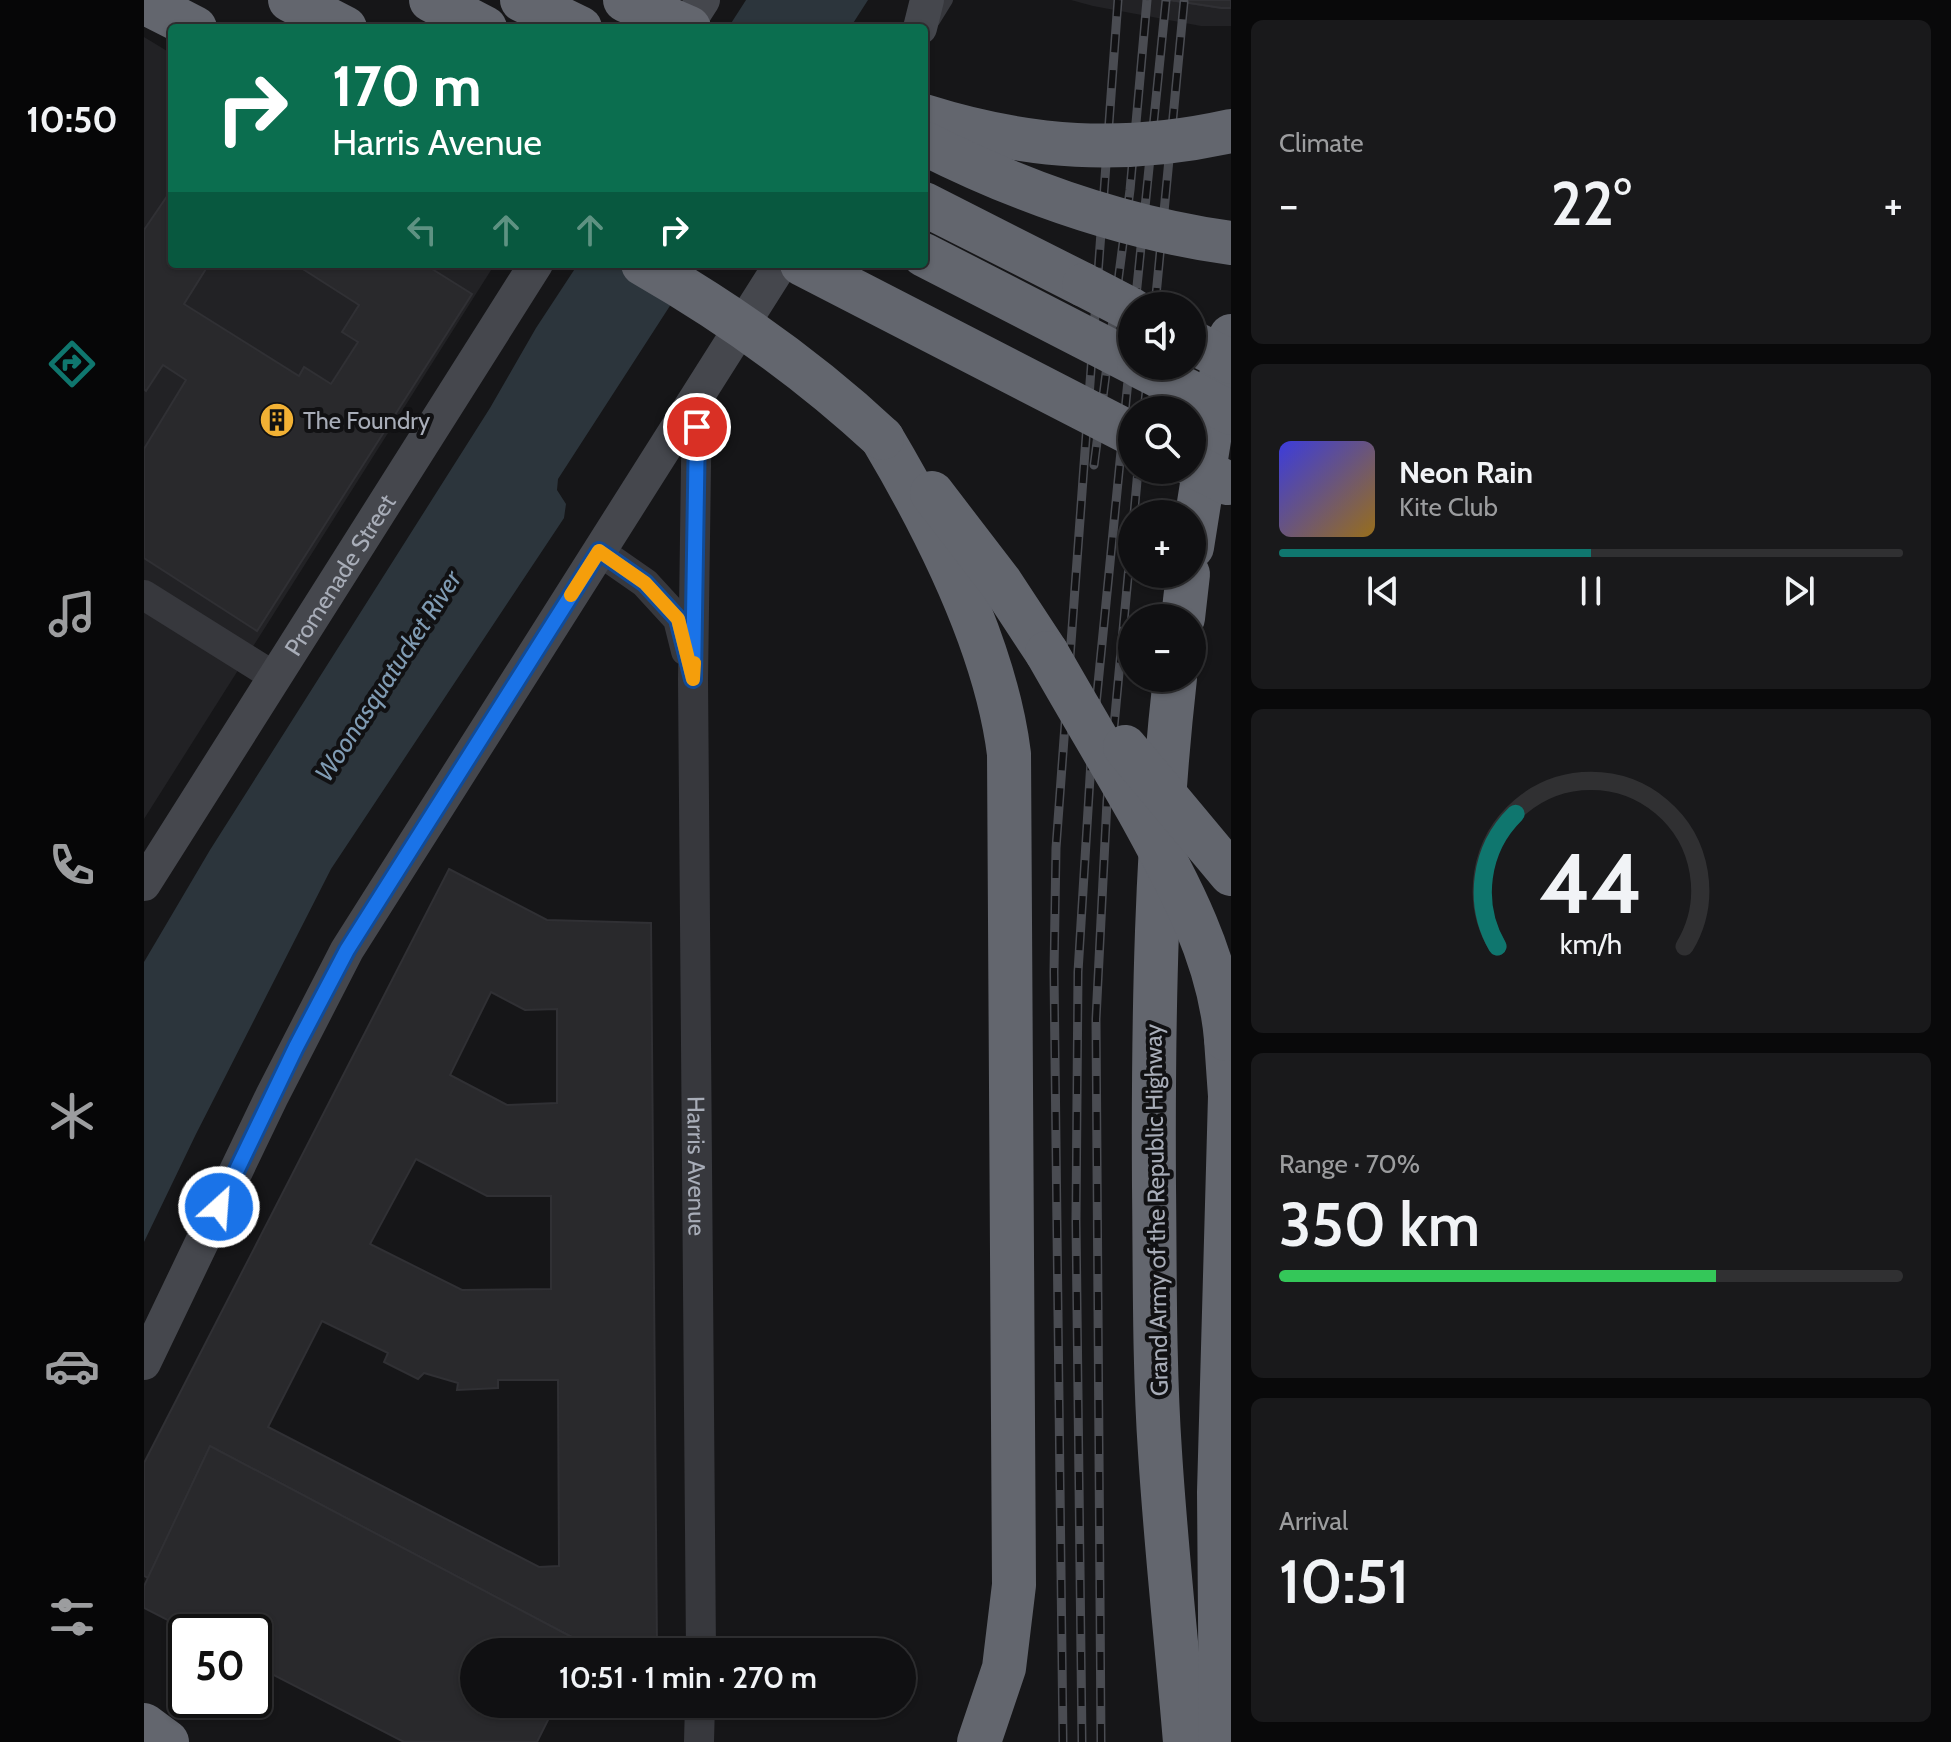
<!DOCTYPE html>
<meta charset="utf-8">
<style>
body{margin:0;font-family:Cabin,sans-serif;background:#19191b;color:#f1f3f6;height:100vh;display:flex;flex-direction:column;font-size:30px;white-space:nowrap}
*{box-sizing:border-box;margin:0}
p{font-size:26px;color:#9c9d9f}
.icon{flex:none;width:44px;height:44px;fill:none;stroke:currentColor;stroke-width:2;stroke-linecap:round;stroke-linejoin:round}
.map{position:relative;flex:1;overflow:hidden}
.drawer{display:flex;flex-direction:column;gap:20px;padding:20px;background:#09090a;width:720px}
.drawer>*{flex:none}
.banner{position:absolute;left:24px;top:24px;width:760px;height:244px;border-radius:8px;box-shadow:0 2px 6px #0004,0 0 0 2px #303032;background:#0b6e4f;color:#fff;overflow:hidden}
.tools{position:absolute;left:974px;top:292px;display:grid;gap:16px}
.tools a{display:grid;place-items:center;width:88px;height:88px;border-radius:50%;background:#101012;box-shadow:0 2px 6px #0004,0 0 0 2px #303032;font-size:40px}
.speed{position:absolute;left:24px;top:1614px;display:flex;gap:16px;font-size:40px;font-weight:700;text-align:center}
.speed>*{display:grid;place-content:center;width:104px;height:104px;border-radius:50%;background:#101012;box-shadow:0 2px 6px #0004,0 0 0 2px #303032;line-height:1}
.speed .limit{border:4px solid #111;border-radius:12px;background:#fff;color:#111}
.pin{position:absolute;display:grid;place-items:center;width:68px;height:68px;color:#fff;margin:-34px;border:4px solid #fff;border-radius:50%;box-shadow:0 2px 8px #0007}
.me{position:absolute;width:88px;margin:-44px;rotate:26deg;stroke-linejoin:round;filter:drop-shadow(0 0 6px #0008)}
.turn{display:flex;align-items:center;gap:28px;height:168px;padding:0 32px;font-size:36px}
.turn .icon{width:104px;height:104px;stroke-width:2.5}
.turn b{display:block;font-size:56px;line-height:68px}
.lanes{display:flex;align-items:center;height:76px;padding:0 32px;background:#0003;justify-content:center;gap:40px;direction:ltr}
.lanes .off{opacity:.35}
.big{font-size:60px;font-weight:600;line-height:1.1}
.drawer .card{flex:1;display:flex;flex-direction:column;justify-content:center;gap:12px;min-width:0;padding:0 28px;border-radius:12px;background:#19191b}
.drawer .dial{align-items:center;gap:0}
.dial svg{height:208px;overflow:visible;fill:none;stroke:#303032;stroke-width:7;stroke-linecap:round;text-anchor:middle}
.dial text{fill:#f1f3f6;stroke:none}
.song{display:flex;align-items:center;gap:24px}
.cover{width:96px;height:96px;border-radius:12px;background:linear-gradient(135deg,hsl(240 70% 55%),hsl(40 70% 35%))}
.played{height:8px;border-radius:4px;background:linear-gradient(90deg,#0f766e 50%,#303032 50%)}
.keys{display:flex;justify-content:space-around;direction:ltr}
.heat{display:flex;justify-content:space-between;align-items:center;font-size:44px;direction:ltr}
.charge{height:12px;border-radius:6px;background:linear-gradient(90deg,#34c759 70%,#303032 0)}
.trip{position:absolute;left:316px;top:1638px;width:456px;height:80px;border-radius:40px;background:#101012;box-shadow:0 2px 6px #0004,0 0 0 2px #303032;font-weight:600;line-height:80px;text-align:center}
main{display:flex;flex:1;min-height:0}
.menu{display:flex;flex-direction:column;width:144px;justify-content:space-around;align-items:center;background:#060607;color:#9c9d9f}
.menu .icon{width:56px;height:56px}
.menu .selected{color:#0f766e}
.menu b{font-size:36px;color:#f1f3f6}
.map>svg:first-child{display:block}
</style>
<main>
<nav class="menu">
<b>10:50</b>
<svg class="icon selected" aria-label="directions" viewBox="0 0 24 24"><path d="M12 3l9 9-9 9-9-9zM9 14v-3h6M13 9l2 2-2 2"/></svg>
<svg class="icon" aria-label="music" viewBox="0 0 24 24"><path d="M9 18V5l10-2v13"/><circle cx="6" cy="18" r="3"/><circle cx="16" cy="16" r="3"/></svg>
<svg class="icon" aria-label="phone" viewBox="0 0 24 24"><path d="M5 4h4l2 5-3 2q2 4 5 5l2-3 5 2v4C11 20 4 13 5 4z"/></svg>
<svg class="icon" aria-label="climate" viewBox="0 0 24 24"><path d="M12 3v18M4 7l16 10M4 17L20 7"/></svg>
<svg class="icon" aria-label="car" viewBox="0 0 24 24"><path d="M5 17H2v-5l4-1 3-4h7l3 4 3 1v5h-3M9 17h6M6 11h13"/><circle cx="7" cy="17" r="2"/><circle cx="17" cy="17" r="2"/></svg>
<svg class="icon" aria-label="filters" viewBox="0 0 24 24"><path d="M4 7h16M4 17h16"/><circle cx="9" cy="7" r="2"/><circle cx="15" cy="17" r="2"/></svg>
</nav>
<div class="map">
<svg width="1087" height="1742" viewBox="0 0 1087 1742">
<rect width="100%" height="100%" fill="#161618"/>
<g fill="#222225">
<polygon points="927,0 1087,0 1087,26 1057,26 949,6"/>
<polygon points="0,37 28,54 28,264 344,264 349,267 0,819"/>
</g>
<g fill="#2c353c">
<polygon points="602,0 724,0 706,28 584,28"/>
<polygon points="434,264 553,264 414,479 413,490 422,504 420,518 187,869 52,1134 0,1242 0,962 66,850 346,408 392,328"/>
</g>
<g fill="#29292c" stroke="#303034" stroke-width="2" fill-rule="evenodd">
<polygon points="1026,0 1087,0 1087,8 1078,8"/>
<polygon points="1026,0 1087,0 1087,8 1078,8"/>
<polygon points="28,189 28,264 65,264 40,304 155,376 160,367 187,384 214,342 198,332 215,305 151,264 280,264 328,294 113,631 0,558 0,449 42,380 19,365 2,391 0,389 0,230"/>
<path d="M305,869L403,920L507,923L513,1652H437L441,1644L66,1446L4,1578L0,1576V1463ZM347,992L381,1010L413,1009V1103L363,1105L306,1075ZM272,1159L343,1196H407V1289L318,1290L226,1244ZM178,1321L244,1353L240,1362L274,1379L280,1373L314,1383L313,1390L354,1388V1380H414L415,1566L395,1567L124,1427Z"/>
<polygon points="66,1446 441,1644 437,1652 330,1652 330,1704 412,1704 393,1742 260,1742 110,1665 110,1632 47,1632 0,1608 0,1586"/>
<polygon points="464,1704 513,1704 513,1715 464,1717"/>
</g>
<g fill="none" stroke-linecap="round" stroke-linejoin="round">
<polyline stroke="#37383d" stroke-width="12" points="790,21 803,0"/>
<g stroke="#37383d" stroke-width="30">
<path id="s1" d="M553,396L549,679L557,1652"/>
<polyline points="455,551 501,583 534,619 542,651"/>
<polyline points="0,595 131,677"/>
<polyline points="555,1742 556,1704"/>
</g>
<g stroke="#45474d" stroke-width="34">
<polyline points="541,28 559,0"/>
<polyline points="776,28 783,0"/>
<path id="s2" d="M0,884L392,264"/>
<polyline points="0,1363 128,1096 203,950 637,264"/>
</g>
<g stroke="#63666e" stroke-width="44">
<polyline points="146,0 201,28"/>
<polyline points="287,0 341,28"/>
<polyline points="378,0 436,28"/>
<polyline points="0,2 51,28"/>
<polyline points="780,204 940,285"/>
<path d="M738,438C792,529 852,649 865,754L870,1585L860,1668L835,1742"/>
<polyline points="788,493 857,583 903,653"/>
<polyline points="1048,547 1072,396 1087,336"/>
<polyline points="1039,618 1044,574"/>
<path d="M1031,678C1012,847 1009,1016 1010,1186C1011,1275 1010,1364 1016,1452C1022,1549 1033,1645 1041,1742"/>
<polyline points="0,1725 23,1742"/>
<polyline points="1077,1742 1075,1492 1086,1096 1082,1039"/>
</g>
<g stroke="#4a4c52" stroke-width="9">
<g id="rail">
<polyline points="991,306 1022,0"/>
<polyline points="1011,306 1040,2"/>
<polyline points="1000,410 1005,366"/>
<polyline points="950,465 986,190 1003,0"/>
<polyline points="990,514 994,470"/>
<polyline points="919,1742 910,972 912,848 974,0"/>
<polyline points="938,1742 932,1221 934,972 948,745 988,340"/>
<polyline points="957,1742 952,1019 963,801 988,534"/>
</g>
</g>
<use href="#rail" stroke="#111113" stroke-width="6" stroke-dasharray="18" stroke-linecap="butt"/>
<g stroke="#63666e" stroke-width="44">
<polyline points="481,0 545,28"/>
<path d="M780,116C885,149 979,155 1087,131"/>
<path d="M780,143C877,192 979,228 1087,243"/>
<polyline points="780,255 988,362"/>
<path d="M499,264C586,314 665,370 738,438"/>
<polyline points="658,264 988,434"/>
<polyline points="940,285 988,310"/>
<polyline points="1048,342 1087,362"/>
<polyline points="995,366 1087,413"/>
<polyline points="1048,465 1083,483"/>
<path d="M903,653C933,706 965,759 995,812C1034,883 1075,956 1082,1039"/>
<polyline points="981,747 1087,874"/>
</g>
</g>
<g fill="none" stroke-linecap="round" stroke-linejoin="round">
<g stroke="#114b97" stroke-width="20">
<polyline id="route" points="75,1207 152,1047 203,950 455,551 501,583 534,619 549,679 553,427"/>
</g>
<use href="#route" stroke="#1a73e8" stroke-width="14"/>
<polyline stroke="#f59e0b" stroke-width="14" points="427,595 455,551 501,583 534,619 549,679 550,663"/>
</g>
<defs>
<g id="building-disc" transform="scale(1.8)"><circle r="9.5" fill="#f2b134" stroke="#111113"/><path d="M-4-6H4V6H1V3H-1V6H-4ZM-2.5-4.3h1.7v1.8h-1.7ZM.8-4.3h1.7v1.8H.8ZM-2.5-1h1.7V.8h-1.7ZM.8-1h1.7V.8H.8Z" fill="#111"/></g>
</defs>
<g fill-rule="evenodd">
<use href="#building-disc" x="133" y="420"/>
</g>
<g text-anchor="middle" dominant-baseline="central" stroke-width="8" stroke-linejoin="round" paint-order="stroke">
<g font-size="24" fill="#a8adb8" stroke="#111113" text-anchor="start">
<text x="159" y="420">The Foundry</text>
</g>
<g font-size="24" fill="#a8adb8" stroke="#111113">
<text stroke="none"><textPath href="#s2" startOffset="366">Promenade Street</textPath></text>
<text stroke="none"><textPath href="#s1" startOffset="770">Harris Avenue</textPath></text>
<text transform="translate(1012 1210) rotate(-91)">Grand Army of the Republic Highway</text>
</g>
<g font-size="26" font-style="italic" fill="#7f9bb3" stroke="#111113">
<text transform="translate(244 676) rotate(-57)">Woonasquatucket River</text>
</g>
</g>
</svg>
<div class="tools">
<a><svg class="icon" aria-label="sound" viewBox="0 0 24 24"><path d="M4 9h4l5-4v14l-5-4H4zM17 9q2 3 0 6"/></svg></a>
<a><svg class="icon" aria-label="search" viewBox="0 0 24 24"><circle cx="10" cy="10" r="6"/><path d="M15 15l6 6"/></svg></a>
<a>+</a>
<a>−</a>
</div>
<div class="speed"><div class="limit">50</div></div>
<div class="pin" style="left:553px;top:427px;background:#d93025"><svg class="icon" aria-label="arrive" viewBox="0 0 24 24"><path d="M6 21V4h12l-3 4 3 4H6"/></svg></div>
<svg class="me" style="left:75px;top:1207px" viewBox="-20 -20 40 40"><circle r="17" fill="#1a73e8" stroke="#fff" stroke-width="3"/><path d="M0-11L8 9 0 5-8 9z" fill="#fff"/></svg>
<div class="trip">10:51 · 1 min · 270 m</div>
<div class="banner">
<div class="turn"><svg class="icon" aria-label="right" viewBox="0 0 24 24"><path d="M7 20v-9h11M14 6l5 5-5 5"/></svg><div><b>170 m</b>Harris Avenue</div></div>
<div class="lanes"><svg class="icon off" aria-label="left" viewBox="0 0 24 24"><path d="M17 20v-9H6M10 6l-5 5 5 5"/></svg><svg class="icon off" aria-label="ahead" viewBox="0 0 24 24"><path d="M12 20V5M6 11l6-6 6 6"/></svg><svg class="icon off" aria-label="ahead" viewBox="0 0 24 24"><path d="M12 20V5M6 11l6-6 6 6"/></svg><svg class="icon" aria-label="right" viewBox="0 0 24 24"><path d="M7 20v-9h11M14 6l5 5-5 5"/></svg></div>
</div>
</div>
<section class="drawer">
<div class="card"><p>Climate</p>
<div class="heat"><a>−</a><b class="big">22°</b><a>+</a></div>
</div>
<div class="card">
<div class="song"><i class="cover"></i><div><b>Neon Rain</b><p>Kite Club</p></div></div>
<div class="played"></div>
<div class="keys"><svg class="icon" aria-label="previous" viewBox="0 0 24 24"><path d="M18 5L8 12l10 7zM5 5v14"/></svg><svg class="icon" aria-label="pause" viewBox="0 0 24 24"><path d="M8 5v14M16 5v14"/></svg><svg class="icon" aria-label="next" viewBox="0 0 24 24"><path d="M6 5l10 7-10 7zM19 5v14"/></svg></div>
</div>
<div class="card dial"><svg viewBox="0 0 100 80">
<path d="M14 69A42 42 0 1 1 86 69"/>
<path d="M14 69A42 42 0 0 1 21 18" stroke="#0f766e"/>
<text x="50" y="56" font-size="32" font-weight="700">44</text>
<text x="50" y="72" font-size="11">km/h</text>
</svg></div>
<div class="card"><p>Range · 70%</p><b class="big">350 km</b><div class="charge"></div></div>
<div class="card"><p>Arrival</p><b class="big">10:51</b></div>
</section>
</main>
